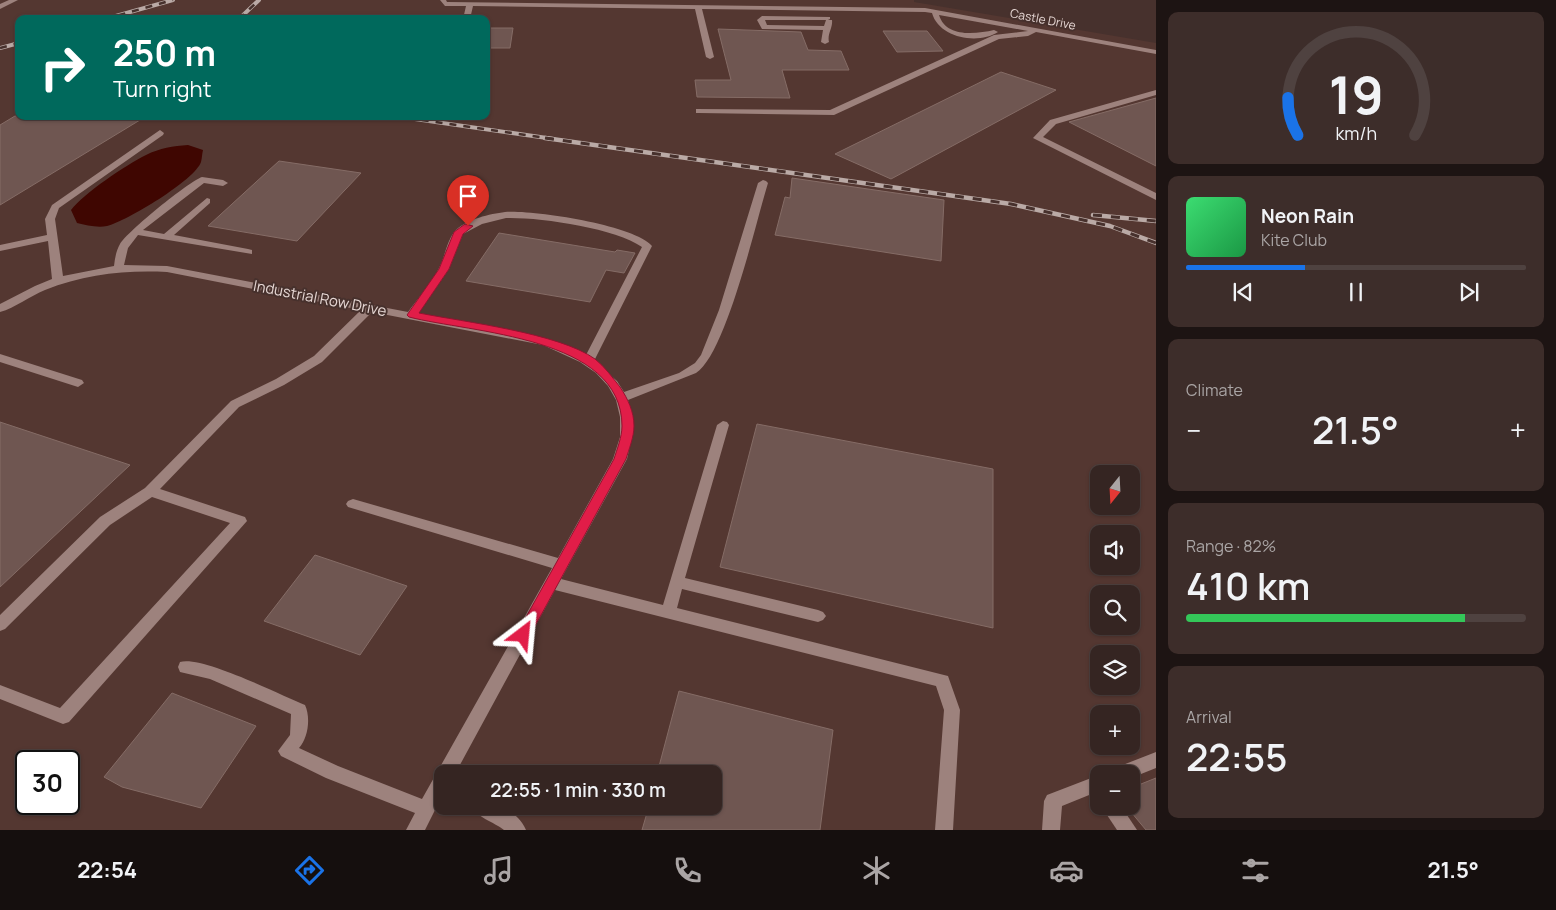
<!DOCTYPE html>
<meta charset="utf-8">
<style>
body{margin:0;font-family:Manrope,sans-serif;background:#3d2d2a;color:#f1f3f6;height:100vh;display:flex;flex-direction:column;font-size:19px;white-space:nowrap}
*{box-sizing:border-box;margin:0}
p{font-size:16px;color:#aaa5a5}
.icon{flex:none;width:28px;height:28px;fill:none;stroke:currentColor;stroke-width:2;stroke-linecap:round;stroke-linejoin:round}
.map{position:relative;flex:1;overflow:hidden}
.side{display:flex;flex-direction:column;gap:12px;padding:12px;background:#1d1413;width:400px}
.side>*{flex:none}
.top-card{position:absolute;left:15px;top:15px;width:475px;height:105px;border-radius:10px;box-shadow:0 1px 4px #0004,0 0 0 1px #4f4240;background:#00695c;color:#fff;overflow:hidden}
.needle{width:32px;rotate:198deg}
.controls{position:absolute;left:1090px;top:465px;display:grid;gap:10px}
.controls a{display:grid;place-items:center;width:50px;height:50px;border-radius:10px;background:#352522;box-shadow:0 1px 4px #0004,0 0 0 1px #4f4240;font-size:25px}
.speed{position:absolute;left:15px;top:750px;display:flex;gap:10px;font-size:25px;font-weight:700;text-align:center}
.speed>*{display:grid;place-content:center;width:65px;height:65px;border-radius:50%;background:#352522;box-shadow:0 1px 4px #0004,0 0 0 1px #4f4240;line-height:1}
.speed .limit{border:2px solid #111;border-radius:8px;background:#fff;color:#111}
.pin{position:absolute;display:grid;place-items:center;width:42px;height:42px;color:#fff;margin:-51px -21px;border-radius:50% 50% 50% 0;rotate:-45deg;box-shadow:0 0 5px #0007}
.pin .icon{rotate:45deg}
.me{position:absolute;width:55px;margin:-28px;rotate:29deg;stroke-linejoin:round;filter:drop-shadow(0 0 4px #0008)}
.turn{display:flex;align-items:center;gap:18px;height:105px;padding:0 15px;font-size:22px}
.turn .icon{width:65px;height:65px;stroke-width:2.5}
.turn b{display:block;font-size:35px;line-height:42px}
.big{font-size:38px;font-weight:600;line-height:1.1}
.side .tile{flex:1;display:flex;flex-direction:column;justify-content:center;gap:8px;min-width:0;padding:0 18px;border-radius:10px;background:#3d2d2a}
.side .dial{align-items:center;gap:0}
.dial svg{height:130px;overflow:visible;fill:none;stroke:#4f4240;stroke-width:7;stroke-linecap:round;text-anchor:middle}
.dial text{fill:#f1f3f6;stroke:none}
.song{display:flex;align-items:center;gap:15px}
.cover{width:60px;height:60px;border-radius:8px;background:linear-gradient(135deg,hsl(140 70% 55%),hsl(140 70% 35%))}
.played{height:5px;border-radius:2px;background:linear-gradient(90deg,#1a73e8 35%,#4f4240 35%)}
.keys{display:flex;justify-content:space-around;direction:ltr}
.heat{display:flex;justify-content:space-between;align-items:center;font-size:28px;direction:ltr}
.charge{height:8px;border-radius:4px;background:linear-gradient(90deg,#34c759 82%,#4f4240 0)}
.trip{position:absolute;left:434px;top:765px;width:288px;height:50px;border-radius:10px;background:#352522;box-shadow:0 1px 4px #0004,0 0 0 1px #4f4240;font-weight:600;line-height:50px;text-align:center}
.tab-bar{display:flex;height:80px;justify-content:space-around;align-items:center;background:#150f0e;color:#aaa5a5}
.tab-bar .icon{width:35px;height:35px}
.tab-bar .selected{color:#1a73e8}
.tab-bar b{font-size:22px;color:#f1f3f6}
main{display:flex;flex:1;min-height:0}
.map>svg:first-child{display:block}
</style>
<main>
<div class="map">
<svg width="1156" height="830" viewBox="0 0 1156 830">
<rect width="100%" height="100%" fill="#47312d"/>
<path fill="#543731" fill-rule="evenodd" d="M0,0H914V2L1156,43V830H0ZM19,19H486V116H19ZM1099,474H1131V506H1099ZM1099,534H1131V566H1099ZM1099,594H1131V626H1099ZM1099,654H1131V686H1099ZM1099,714H1131V746H1099ZM26,761H69V804H26ZM442,774H712V806H442ZM1099,774H1131V806H1099Z"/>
<path fill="#3f0601" d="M188,145L203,150C202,154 202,158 201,162C195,180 127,221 107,226C97,228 86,225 77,223L71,210C84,193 126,165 146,155C160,148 173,146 188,145Z"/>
<g fill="#6f5651" stroke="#856c66">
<polygon points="486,28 513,28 510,48 486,48"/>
<polygon points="718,29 801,32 808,50 841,51 849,70 782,70 790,98 697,97 695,80 731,80"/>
<polygon points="883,31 927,31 943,51 897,52"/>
<polygon points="1001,72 1056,90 891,179 835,154"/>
<polygon points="1156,98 1156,166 1069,122 1087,117"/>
<polygon points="15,116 122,116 140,120 0,205 0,125"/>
<polygon points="279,161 361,173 297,241 208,226"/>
<polygon points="792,178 944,200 941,261 775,235 785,197 790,198"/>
<polygon points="499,233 615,252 617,250 635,253 624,273 606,270 590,302 466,281"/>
<polygon points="0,422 130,465 0,587"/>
<polygon points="757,424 993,469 993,628 720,567"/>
<polygon points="315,555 407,586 360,655 264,621"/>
<polygon points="679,691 833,730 820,830 642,830 649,806 712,806 712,774 657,774"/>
<polygon points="172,693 256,726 201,808 122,787 104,777"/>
<polygon points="1156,778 1156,830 1146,830 1131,812 1131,788"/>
</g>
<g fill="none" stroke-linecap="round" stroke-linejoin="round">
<g fill="#9d827d" fill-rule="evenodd">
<polygon points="9,0 18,0 0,9 0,4"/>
<path d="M440,0H446L447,2L925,8L1156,50V54L1036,32L1028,36L999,39L834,115L699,113H696V109L830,110L994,35L1028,31L939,15C946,38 976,34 994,30L998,32C978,45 939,38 932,13L925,12L702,9L714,57L710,59L706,57L695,9L473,6L470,19H463L466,6H445Z"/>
<path d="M762,16L830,17V19L828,20H765L767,25L824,26L826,20H832C833,28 827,34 829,42L825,44L821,42L823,30L762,29L757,20Z"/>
<polygon points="1156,90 1156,95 1056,124 1043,137 1156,193 1156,200 1033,138 1050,120"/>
<path d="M160,130L164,133L163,135L59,208L55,219L63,276L114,266C115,258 116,251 120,244C128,231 188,182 202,177L223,180L228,183L223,186L204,183L143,230L164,234L207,198L210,199V203L174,235L248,249L252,250V254L138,235L128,248L124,265L167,266L408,312C418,298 431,284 439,268C445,257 447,239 456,230C467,219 490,214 505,212C534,210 634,225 652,246L594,361L617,381L624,392L679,373L695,363L701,355L719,310L758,183L763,180L766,181L768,183C756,222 726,354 696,373L628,400L633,417L632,437L627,459L561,579L663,605L717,425L723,421L727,422L729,425L685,578L818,610L823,612L826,616L823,620L818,622L682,589L677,608L948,676L960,710L953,830H935L944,710L936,686L555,590L455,774H442V796L425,830H406L415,813L326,778L281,756L278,751L290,735L291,714L210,679L180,672L178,667L180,662C201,655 281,695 305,705C311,718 308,738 299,748L338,766L422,799L552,568L348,507L346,504L348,501L353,499L558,558L613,459L620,437V417L616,400L608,386L596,373L580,362L543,345L372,312L322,362L284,385L239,407L160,489L245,517L247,521L69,722L63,724L0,699V685L60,708L230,523L152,497L110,525L5,629L0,631V615L100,517L145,488L231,401L276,379L314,356L361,310L167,272C125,270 85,274 45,290C30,296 15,308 0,312V304L35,286L52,279L48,241L0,251V245L47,235L45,219L52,205ZM506,218C539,217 615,228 642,247L586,355L546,339L418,314L449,269L463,234L482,224Z"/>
<polygon points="0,354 82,380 84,383 78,387 0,362"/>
<polygon points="1156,752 1156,768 1131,778 1131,774 1112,774 1115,768"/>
<polygon points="1099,775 1099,791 1062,806 1060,830 1042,830 1044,801 1047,795"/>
<path d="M471,806C493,806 516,806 526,830H504C494,822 476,817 471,806Z"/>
<polygon points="1101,806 1121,806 1137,830 1117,830"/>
</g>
<g stroke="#baaaa6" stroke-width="4">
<g id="rail-far1">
<polyline points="105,19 173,0"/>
<polyline points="239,19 259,0"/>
<polyline points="0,48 19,43"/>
<polyline points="394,116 554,139"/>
</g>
</g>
<g stroke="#baaaa6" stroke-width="4.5">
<g id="rail">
<polyline points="545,138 1011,204 1110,226 1156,243"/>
<polyline points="1093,215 1156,221"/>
</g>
</g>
<use href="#rail-far1" stroke="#47312d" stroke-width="2.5" stroke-dasharray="7" stroke-linecap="butt"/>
<use href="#rail" stroke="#47312d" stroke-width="3" stroke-dasharray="9" stroke-linecap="butt"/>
</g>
<path fill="#e11d48" stroke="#92132f" d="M465,224L473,226L463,234L449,269L419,313C464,322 559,333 595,359C605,367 612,377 620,387C628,399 634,412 634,426C634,437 629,449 626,459L528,639H518L516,635L614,459C617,449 622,437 622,426C622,336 471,333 409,317L407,315L439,269L454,232Z"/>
<g text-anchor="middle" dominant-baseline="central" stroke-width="4" stroke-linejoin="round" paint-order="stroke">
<g font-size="12" fill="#e5d6d3" stroke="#47312d">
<text transform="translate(1043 19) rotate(11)">Castle Drive</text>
</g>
<g font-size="15" fill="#e5d6d3" stroke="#47312d">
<text transform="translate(320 298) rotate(11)">Industrial Row Drive</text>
</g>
</g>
</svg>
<div class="controls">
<a><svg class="needle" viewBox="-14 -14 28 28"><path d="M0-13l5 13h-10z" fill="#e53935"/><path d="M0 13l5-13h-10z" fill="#aaa5a5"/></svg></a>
<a><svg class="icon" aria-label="sound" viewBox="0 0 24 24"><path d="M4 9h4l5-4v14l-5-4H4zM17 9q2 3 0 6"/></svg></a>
<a><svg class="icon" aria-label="search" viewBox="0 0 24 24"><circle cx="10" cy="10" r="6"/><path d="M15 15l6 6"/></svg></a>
<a><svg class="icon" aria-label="layers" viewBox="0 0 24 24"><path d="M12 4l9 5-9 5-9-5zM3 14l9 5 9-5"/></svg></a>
<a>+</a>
<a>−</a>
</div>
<div class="speed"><div class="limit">30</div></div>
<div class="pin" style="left:468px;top:226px;background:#d93025"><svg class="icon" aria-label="arrive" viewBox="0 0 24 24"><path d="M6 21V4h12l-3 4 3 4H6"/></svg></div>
<svg class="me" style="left:523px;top:635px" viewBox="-20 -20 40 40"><path d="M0-17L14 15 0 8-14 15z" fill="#e11d48" stroke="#fff" stroke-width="4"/></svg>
<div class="trip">22:55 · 1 min · 330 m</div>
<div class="top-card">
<div class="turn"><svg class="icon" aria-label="right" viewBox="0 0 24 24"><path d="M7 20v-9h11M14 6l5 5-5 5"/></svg><div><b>250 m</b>Turn right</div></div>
</div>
</div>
<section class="side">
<div class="tile dial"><svg viewBox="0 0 100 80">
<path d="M14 69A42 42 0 1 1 86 69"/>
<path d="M14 69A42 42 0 0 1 8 46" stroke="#1a73e8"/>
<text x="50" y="56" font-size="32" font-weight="700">19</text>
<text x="50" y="72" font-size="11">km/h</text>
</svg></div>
<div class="tile">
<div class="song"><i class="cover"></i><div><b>Neon Rain</b><p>Kite Club</p></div></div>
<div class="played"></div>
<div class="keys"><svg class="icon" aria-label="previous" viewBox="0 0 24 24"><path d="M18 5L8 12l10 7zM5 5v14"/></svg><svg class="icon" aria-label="pause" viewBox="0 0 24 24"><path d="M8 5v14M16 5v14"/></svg><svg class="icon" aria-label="next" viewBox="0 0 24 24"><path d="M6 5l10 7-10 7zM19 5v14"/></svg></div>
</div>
<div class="tile"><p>Climate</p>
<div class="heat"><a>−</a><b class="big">21.5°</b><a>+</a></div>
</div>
<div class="tile"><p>Range · 82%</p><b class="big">410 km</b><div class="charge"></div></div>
<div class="tile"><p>Arrival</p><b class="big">22:55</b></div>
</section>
</main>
<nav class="tab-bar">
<b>22:54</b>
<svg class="icon selected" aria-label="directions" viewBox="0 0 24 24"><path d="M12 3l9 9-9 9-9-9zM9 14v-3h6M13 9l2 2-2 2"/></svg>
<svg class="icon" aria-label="music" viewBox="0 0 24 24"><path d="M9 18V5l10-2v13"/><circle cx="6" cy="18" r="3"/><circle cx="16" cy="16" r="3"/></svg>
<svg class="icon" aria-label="phone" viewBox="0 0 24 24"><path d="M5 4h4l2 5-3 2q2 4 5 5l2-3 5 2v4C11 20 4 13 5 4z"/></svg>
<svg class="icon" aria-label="climate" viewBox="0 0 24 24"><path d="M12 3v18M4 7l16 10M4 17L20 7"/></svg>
<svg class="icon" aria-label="car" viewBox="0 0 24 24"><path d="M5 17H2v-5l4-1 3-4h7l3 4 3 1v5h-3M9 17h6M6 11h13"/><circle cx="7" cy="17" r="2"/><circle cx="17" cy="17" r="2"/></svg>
<svg class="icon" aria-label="filters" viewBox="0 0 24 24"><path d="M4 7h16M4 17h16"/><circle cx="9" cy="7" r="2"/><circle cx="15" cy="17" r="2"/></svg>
<b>21.5°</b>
</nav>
